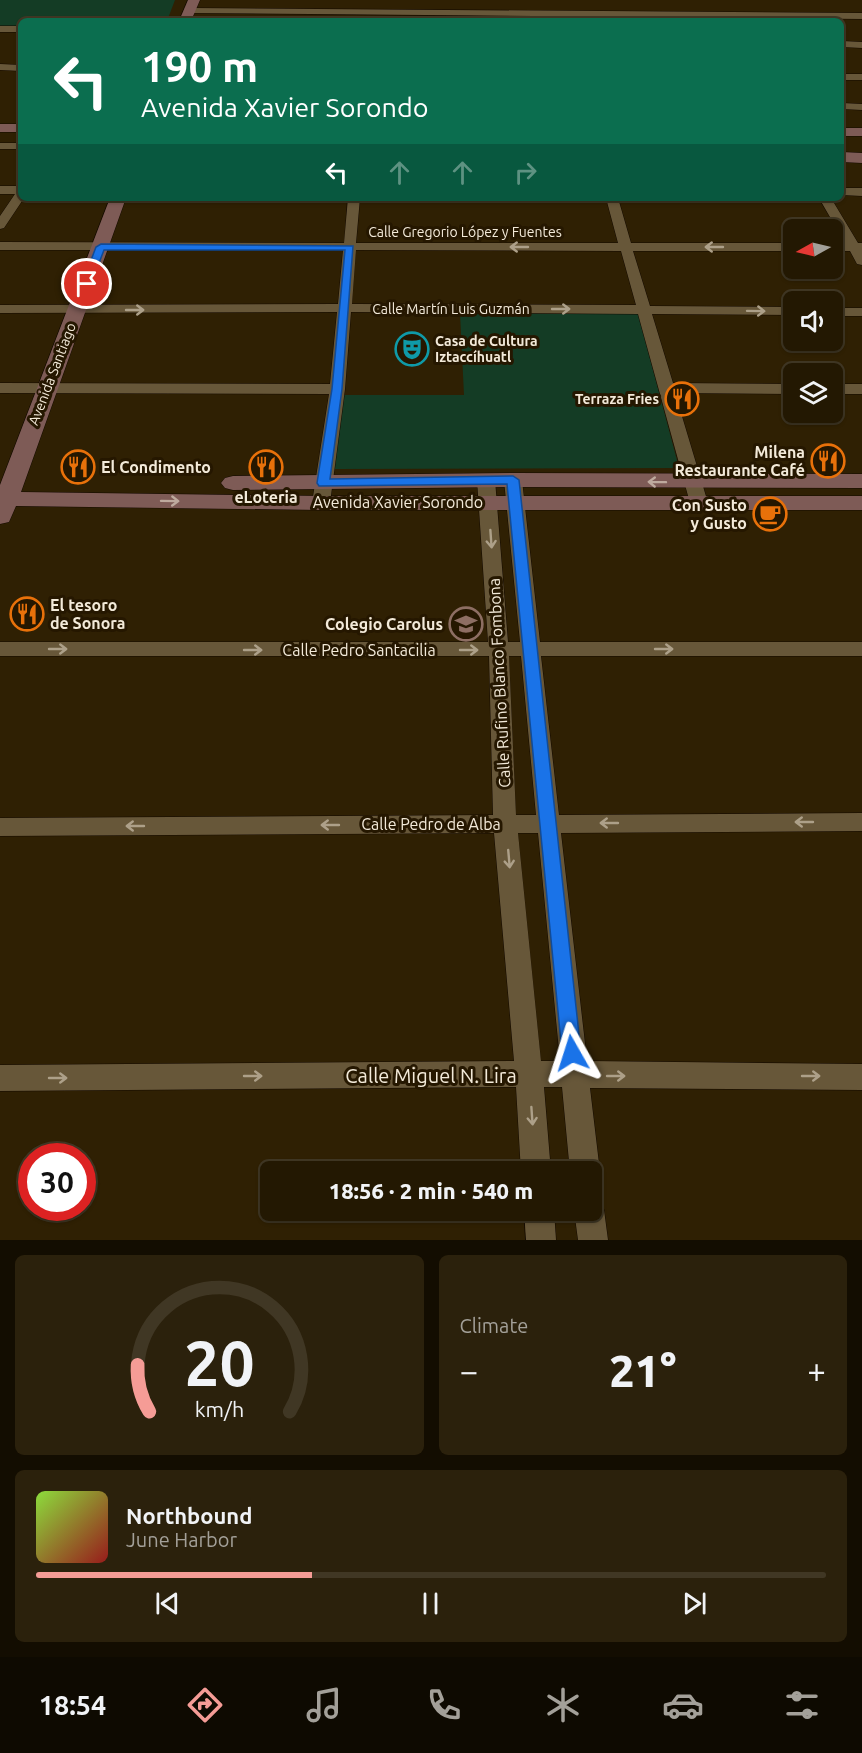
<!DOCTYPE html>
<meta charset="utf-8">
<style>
body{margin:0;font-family:Ubuntu,sans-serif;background:#2b210c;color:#f1f3f6;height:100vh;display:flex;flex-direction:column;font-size:22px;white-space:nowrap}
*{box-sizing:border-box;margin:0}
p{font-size:20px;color:#a3a099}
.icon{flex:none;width:33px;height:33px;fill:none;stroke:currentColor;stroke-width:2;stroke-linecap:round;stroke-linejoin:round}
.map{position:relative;height:1240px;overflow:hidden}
.side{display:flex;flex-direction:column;gap:15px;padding:15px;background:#130d01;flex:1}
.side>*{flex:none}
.banner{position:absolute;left:18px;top:18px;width:826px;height:183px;border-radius:9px;box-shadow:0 2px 4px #0004,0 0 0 2px #403724;background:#0b6e4f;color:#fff;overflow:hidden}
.needle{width:39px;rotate:262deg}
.buttons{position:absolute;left:783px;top:219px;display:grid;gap:12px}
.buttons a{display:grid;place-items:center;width:60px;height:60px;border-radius:9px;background:#231802;box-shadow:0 2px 4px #0004,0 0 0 2px #403724;font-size:30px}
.speed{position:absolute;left:18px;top:1143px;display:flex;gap:12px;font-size:30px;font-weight:700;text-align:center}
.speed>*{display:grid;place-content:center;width:78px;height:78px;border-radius:50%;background:#231802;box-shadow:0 2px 4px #0004,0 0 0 2px #403724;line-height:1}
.speed .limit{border:9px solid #d22;background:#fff;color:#111}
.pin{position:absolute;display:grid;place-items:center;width:51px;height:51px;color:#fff;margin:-26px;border:3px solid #fff;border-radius:50%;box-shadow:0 2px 6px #0007}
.me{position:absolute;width:66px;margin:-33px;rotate:354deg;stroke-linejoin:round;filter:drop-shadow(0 0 4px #0008)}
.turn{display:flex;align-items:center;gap:21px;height:126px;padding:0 24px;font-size:27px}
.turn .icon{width:78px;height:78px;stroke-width:2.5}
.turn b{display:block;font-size:42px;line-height:51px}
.lanes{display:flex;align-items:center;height:57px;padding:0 24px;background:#0003;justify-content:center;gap:30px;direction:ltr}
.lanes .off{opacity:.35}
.big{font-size:45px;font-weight:800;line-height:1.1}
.side .card{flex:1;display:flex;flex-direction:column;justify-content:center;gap:9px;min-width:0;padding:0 21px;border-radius:9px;background:#2b210c}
.side .dial{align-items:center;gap:0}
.dial svg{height:156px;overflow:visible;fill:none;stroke:#403724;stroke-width:7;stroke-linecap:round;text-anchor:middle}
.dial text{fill:#f1f3f6;stroke:none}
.song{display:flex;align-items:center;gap:18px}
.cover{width:72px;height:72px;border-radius:9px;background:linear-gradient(135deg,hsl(90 70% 55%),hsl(0 70% 35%))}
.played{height:6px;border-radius:3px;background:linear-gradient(90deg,#f59c96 35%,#403724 35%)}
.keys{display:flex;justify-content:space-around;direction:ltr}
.heat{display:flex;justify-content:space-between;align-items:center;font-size:33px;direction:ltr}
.side .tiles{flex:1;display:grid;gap:15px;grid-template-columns:1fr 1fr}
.card:last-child{grid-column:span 2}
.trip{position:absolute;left:260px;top:1161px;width:342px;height:60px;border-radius:9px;background:#231802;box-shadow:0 2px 4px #0004,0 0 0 2px #403724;font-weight:800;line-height:60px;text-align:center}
.menu{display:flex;height:96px;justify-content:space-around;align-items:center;background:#0e0a01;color:#a3a099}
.menu .icon{width:42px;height:42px}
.menu .on{color:#f59c96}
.menu b{font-size:27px;color:#f1f3f6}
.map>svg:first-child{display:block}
</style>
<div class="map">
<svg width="862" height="1240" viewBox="0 0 862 1240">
<rect width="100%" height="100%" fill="#2f2003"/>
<g fill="#143c25">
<polygon points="0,0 175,0 167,21 21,21 21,26 0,26"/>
<polygon points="460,313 638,313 679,468 334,469 341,395 464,395"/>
</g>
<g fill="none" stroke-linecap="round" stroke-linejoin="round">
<g stroke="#140a00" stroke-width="1">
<g id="street">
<polygon points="190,8 862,13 862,19 187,13 187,9"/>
<rect x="0" y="26" width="21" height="6"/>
<polygon points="842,41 862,42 862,48 842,47"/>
<polygon points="0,64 21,65 21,71 0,70"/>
<rect x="842" y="74" width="20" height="6"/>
<polygon points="842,103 862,104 862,110 842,109"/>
<rect x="0" y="143" width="21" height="6"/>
<polygon points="0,186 21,186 21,198 24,198 4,228 0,229 0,216 15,194 0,194"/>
<polygon points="842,188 862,188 862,196 842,195"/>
<path d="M348,198H360L356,243H618L606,198H618L631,243H794V251H633L650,306L794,307V315L652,314L673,383L794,384V394L675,393L708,503L705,507H693L690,503L638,314L351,312L345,389L330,503L327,507H315L312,503L329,394L0,393V383L330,384L337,312L0,313V305L338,304L343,250H0V242L344,243ZM356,250L621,251L636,305L352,304Z"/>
<polygon points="819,198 831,198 858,243 862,243 862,265 857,264 850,251 832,251 832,243 845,243"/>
<rect x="832" y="308" width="30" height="8"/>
<rect x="832" y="384" width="30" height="10"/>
<path d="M486,475L492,476L495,480L508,642H520L504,480L507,476H519L522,480L540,642H862V656H541L559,815L862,813V831L561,833L587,1061L862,1064V1090L590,1088L600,1172L595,1182L591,1184V1172H570L562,1087H544L551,1172H521L516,1087L0,1091V1065L514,1061L494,833L0,836V818L493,815L489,656H0V642H488L477,480L480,476ZM509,656H521L536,815H516ZM518,833H538L560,1061H541Z"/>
<polygon points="591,1196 600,1199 604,1210 608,1240 578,1240 574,1210 591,1210"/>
<polygon points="524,1210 554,1210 556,1240 526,1240"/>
</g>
</g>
<g stroke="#140a00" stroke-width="1">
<g id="secondary">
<polygon points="188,0 200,0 191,21 179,21"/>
<rect x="0" y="124" width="21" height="8"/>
<rect x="842" y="128" width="20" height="8"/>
<polygon points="842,152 862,153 862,163 842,162"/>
<polygon points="110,198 126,198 21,492 321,496 862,496 862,510 321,510 16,506 9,522 0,524 0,485"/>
<polygon points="513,473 862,474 862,488 513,487 233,490 225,488 221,483 225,478 233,476"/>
</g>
</g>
<use href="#street" fill="#675739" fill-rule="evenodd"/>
<use href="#secondary" fill="#7e5b56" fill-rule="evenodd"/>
</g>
<defs><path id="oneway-shaft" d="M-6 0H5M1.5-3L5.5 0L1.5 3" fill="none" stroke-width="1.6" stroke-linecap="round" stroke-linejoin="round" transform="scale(1.5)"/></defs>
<g stroke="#ada089">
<use href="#oneway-shaft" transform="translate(519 247) rotate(180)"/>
<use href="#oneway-shaft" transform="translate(714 247) rotate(-180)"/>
<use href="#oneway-shaft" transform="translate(561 309)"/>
<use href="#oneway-shaft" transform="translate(135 310)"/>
<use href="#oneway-shaft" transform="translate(756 311) rotate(1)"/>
<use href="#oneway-shaft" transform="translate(491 539) rotate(86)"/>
<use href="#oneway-shaft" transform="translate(58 649)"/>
<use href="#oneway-shaft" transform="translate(664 649)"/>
<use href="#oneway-shaft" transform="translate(253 650)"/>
<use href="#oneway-shaft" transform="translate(469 650)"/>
<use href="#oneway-shaft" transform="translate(804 822) rotate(180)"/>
<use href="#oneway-shaft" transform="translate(609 823) rotate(180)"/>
<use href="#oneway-shaft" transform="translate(330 825) rotate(180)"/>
<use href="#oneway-shaft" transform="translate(135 826) rotate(180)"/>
<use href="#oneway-shaft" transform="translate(509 859) rotate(85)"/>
<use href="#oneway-shaft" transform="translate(253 1076)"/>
<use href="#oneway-shaft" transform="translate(616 1076)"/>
<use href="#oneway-shaft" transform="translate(811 1076)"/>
<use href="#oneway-shaft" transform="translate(58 1078)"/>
<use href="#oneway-shaft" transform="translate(532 1116) rotate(86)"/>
</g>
<g stroke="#beaa9e">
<use href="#oneway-shaft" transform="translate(657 482) rotate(-179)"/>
<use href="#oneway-shaft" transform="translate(170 501) rotate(1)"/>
</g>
<polygon fill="#1a73e8" stroke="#114b97" stroke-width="1.5" points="101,244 353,246 342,389 330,479 513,476 519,480 581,1053 578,1059 572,1062 565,1059 562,1053 507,484 319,486 317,483 332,389 345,250 104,250 91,284 83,286 82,284 96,247"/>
<defs>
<g id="theatre-ring" transform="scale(1.725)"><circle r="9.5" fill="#251700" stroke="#0f9aa8" stroke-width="1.5"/><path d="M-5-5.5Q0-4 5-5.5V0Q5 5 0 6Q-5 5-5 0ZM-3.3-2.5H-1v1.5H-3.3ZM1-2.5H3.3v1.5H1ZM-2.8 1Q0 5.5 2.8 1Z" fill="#0f9aa8"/></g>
<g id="restaurant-ring" transform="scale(1.725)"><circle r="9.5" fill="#251700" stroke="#e8710a" stroke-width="1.5"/><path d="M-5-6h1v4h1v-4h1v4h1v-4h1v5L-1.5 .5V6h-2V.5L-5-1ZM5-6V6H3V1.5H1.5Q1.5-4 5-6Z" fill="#e8710a"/></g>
<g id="cafe-ring" transform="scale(1.725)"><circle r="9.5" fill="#251700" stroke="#e8710a" stroke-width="1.5"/><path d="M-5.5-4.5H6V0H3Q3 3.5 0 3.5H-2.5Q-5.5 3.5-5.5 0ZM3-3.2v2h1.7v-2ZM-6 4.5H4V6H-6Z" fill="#e8710a"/></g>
<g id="school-ring" transform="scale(1.725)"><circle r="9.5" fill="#251700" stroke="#8d6e63" stroke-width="1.5"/><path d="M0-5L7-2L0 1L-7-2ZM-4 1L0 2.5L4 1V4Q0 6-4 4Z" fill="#8d6e63"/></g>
</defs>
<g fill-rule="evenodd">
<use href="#theatre-ring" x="412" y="349"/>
<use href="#restaurant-ring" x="682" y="399"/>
<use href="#restaurant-ring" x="828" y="461"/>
<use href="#restaurant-ring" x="78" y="467"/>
<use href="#restaurant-ring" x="266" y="467"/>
<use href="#cafe-ring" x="770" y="514"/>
<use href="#restaurant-ring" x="27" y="614"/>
<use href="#school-ring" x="466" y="624"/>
</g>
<g text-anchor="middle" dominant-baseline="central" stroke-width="6" stroke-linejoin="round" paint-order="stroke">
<g font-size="14" fill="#f3ead9" stroke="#251700">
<text x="465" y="232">Calle Gregorio López y Fuentes</text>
<text x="451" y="309">Calle Martín Luis Guzmán</text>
<text transform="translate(52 374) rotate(-69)">Avenida Santiago</text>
</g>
<g font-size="14" font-weight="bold" fill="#f3ead9" stroke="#251700" text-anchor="start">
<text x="435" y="341">Casa de Cultura<tspan x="435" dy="16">Iztaccíhuatl</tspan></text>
<text x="659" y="399" text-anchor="end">Terraza Fries</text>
</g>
<g font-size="16" font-weight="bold" fill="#f3ead9" stroke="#251700" text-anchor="end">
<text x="805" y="452">Milena<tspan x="805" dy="18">Restaurante Café</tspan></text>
<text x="101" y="467" text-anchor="start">El Condimento</text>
<text x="266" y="497" text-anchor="middle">eLoteria</text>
<text x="747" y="505">Con Susto<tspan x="747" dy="18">y Gusto</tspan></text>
<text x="50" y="605" text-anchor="start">El tesoro<tspan x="50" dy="18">de Sonora</tspan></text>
<text x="443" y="624">Colegio Carolus</text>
</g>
<g font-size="16" fill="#f3ead9" stroke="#251700">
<text x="398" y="502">Avenida Xavier Sorondo</text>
<text x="359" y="650">Calle Pedro Santacilia</text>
<text transform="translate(499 683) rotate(-93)">Calle Rufino Blanco Fombona</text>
<text x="431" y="824">Calle Pedro de Alba</text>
</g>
<g font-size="20" fill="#f3ead9" stroke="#251700">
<text x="431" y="1075">Calle Miguel N. Lira</text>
</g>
</g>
</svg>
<div class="buttons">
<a><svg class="needle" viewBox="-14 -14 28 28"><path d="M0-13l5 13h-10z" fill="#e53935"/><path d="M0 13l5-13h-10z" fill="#a3a099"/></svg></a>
<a><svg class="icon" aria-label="sound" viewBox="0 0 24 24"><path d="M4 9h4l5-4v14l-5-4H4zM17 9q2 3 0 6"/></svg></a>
<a><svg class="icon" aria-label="layers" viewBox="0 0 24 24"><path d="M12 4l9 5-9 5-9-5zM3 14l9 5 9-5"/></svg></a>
</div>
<div class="speed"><div class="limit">30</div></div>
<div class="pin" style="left:87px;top:284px;background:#d93025"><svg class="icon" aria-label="arrive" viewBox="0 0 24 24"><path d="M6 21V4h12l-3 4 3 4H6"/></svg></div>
<svg class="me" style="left:572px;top:1053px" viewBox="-20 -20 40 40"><path d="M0-17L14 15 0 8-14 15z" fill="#1a73e8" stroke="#fff" stroke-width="4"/></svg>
<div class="trip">18:56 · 2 min · 540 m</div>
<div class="banner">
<div class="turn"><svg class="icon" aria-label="left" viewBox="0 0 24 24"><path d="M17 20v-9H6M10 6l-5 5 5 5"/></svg><div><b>190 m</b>Avenida Xavier Sorondo</div></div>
<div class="lanes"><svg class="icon" aria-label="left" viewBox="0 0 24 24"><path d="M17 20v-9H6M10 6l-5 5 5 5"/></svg><svg class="icon off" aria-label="ahead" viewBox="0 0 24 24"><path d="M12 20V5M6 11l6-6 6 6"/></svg><svg class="icon off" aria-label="ahead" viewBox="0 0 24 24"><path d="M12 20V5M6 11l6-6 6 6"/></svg><svg class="icon off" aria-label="right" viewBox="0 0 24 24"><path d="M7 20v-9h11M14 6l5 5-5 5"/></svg></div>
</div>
</div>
<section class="side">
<div class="tiles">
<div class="card dial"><svg viewBox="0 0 100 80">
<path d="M14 69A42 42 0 1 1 86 69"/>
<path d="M14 69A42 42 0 0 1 8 45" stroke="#f59c96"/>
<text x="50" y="56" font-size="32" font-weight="700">20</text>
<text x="50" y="72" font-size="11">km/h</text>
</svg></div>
<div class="card"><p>Climate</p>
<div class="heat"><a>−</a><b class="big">21°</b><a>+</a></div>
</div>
<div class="card">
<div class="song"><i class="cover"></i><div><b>Northbound</b><p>June Harbor</p></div></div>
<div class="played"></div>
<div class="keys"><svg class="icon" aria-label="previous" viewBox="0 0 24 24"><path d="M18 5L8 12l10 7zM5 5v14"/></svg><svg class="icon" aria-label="pause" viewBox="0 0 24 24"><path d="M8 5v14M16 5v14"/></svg><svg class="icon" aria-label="next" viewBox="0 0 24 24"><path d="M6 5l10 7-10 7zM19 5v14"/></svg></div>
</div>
</div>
</section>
<nav class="menu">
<b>18:54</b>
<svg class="icon on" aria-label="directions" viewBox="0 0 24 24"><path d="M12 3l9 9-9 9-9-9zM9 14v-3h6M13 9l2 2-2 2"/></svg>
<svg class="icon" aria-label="music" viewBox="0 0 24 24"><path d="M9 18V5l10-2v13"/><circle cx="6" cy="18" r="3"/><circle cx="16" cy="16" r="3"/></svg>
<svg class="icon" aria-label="phone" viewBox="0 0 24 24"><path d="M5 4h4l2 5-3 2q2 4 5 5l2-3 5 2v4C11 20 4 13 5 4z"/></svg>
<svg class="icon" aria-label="climate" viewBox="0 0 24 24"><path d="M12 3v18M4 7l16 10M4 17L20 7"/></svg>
<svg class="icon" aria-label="car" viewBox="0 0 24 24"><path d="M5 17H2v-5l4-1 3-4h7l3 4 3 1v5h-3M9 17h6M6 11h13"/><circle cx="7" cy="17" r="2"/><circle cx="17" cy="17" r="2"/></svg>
<svg class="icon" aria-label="filters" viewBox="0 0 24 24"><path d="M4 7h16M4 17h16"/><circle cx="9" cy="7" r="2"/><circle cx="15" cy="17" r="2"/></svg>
</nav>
